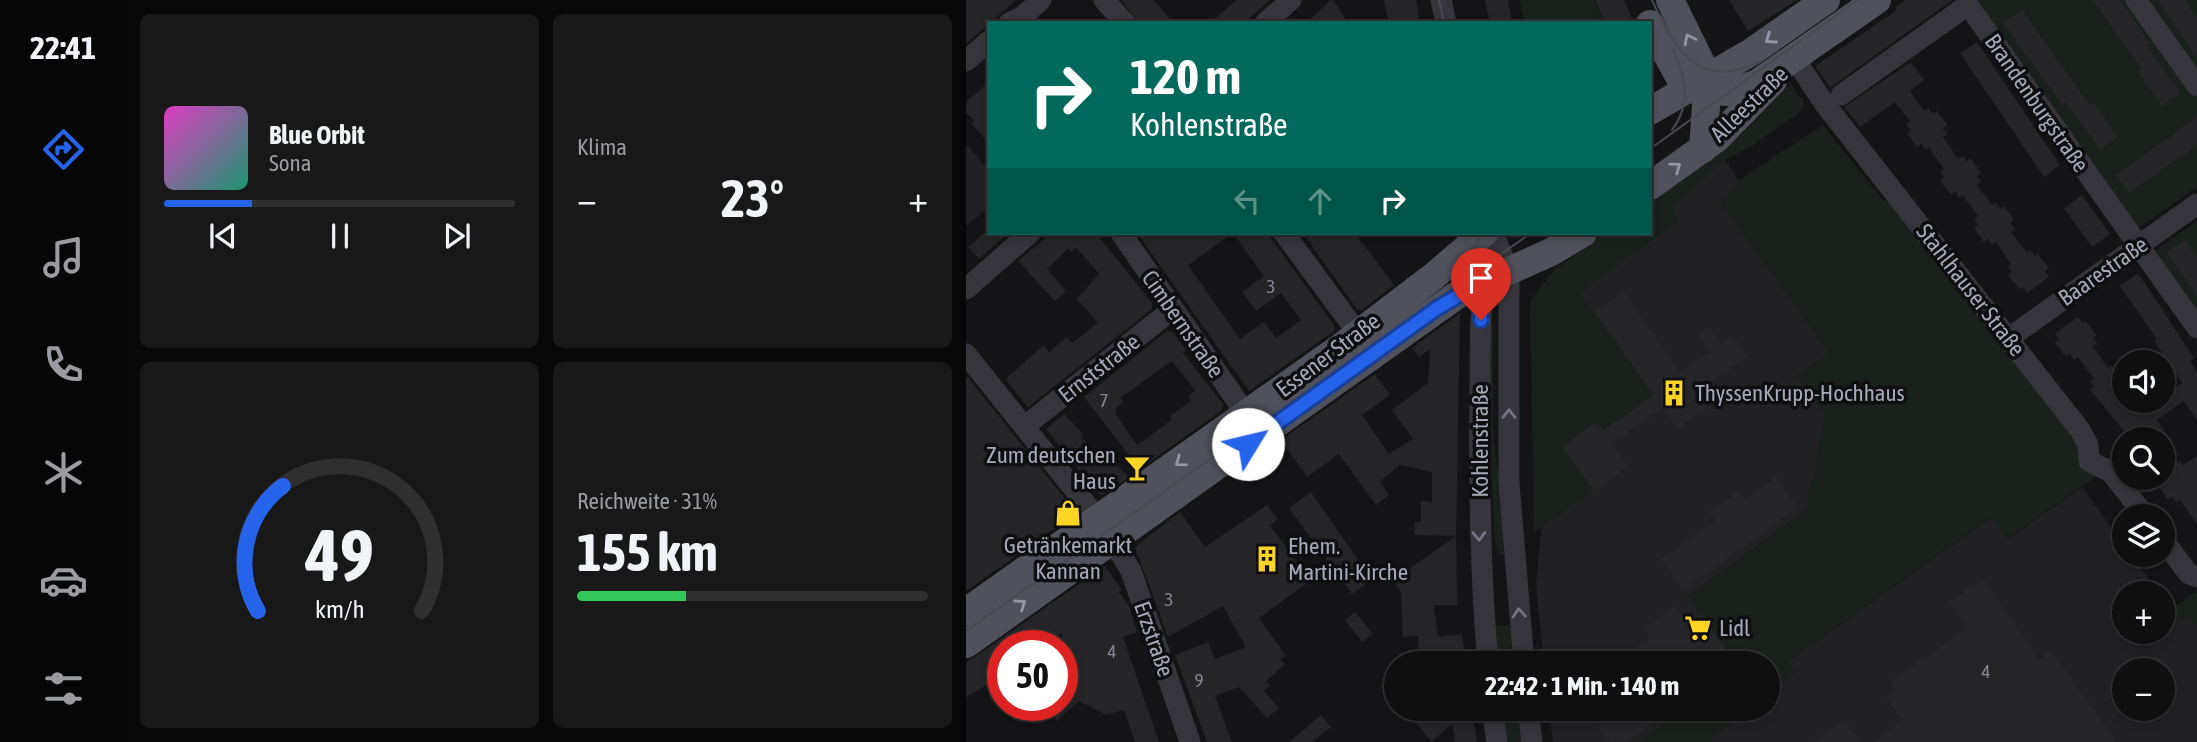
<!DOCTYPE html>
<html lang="de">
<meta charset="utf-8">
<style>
body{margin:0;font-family:"Asap Condensed",sans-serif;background:#181819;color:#f1f3f6;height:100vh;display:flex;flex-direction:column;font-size:26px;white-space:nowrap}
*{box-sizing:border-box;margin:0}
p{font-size:23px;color:#9b9c9f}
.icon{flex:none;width:38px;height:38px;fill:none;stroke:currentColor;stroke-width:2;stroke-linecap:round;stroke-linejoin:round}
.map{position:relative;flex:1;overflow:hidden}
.panel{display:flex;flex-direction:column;gap:14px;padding:14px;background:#080809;width:840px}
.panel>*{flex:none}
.hud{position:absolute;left:21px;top:21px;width:665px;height:214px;border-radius:0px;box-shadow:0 4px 10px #0003,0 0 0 2px #2f2f30;background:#00695c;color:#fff;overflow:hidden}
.fabs{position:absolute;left:1146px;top:350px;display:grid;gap:14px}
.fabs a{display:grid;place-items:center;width:63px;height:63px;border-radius:50%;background:#0f0f10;box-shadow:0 4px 10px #0003,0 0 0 2px #2f2f30;font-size:35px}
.speed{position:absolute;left:21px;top:630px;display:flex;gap:14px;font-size:35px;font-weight:700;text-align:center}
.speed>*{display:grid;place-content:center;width:91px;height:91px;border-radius:50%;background:#0f0f10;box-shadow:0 4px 10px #0003,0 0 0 2px #2f2f30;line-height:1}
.speed .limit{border:10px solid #d22;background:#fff;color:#111}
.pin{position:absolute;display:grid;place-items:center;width:60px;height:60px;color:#fff;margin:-72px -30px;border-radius:50% 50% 50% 0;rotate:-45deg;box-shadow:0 0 7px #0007}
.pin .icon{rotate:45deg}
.me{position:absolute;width:77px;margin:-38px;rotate:54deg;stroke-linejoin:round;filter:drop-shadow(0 0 5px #0008)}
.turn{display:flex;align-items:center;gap:24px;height:147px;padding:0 28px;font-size:32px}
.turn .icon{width:91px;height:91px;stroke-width:2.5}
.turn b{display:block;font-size:49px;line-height:60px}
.lanes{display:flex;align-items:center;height:66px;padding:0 28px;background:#0003;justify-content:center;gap:35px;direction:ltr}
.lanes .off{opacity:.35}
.big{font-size:52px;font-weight:700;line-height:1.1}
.panel .widget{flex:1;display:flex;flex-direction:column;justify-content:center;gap:10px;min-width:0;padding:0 24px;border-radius:10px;background:#181819}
.panel .dial{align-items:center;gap:0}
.dial svg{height:182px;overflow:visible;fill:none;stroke:#2f2f30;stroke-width:7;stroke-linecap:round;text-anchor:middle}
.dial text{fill:#f1f3f6;stroke:none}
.song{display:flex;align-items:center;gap:21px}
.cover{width:84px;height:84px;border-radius:10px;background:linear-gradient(135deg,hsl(310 70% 55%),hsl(160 70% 35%))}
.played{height:7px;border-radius:4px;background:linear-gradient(90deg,#2563eb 25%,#2f2f30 25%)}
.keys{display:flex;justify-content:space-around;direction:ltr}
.heat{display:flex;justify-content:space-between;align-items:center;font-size:38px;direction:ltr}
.charge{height:10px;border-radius:5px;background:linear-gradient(90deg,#34c759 31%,#2f2f30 0)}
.panel .tiles{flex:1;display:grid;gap:14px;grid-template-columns:repeat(2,1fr)}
.trip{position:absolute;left:418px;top:651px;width:396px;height:70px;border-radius:35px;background:#0f0f10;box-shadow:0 4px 10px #0003,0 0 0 2px #2f2f30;font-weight:700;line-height:70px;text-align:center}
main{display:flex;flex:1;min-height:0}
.dock{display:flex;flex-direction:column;width:126px;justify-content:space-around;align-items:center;background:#060606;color:#9b9c9f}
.dock .icon{width:49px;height:49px}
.dock .current{color:#2563eb}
.dock b{font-size:32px;color:#f1f3f6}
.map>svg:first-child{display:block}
</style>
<main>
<nav class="dock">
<b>22:41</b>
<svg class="icon current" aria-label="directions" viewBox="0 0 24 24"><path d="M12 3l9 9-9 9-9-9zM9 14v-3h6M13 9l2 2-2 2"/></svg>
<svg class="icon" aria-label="music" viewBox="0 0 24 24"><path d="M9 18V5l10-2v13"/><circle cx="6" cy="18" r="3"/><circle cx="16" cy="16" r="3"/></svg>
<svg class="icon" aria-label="phone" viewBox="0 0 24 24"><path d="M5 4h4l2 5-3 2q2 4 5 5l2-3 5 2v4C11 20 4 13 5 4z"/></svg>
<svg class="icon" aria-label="climate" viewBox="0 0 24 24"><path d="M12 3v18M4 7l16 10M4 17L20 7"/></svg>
<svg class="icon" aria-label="car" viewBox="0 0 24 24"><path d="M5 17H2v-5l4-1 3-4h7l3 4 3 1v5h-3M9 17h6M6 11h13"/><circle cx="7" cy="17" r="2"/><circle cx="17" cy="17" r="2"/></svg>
<svg class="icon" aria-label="filters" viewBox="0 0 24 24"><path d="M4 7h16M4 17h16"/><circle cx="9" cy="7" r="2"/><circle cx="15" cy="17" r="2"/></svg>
</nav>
<section class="panel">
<div class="tiles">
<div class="widget">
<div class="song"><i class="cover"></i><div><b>Blue Orbit</b><p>Sona</p></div></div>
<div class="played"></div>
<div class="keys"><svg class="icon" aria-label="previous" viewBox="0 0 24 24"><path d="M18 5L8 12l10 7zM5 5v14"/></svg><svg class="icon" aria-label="pause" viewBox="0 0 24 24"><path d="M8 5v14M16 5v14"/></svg><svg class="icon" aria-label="next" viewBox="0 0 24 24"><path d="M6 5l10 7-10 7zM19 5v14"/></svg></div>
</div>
<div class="widget"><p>Klima</p>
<div class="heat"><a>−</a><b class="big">23°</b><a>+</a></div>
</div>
<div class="widget dial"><svg viewBox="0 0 100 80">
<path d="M14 69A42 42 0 1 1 86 69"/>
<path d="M14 69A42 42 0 0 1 25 14" stroke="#2563eb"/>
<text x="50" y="56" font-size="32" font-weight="700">49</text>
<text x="50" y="72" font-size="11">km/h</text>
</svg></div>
<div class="widget"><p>Reichweite · 31%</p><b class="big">155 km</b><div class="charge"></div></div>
</div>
</section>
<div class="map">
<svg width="1231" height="742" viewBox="0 0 1231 742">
<rect width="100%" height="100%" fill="#141416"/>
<g fill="#212023" fill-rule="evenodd">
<polygon points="0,144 23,171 23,207 0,226"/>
<polygon points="759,160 773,181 756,204 863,352 860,413 841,509 722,597 770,663 578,663 570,587 597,284 684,233 684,214"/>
<path d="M1116,487L1158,545V555H1165L1193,593H1158V632H1197V598L1213,621L1223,615L1231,626V742H741L781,709H802V691L828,672L821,662L1026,517L1042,539ZM1158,670H1197V709H1158Z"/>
<polygon points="583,709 720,709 672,742 587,742"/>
</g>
<g fill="#1a211c">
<polygon points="554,0 628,0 638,23 558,23"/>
<polygon points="1005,0 1163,0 1231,97 1231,187 1168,231"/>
<polygon points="1175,0 1231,0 1231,79"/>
<polygon points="825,83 838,103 834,112 783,148 759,160 708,205 711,222 614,293 688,395 637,431 630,422 596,446 628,491 568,532 564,301 589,269 639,233 684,233 684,200 774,136"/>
<polygon points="857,125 916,199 931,208 1111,439 1113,465 1135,473 1041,539 1025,517 821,662 829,672 802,691 802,663 770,663 722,597 841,509 859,413 830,375 863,352 755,204 773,180"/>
<polygon points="1231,221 1231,318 1185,254"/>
<path d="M523,325H527V440L536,495L538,555L532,553C525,527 530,498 524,471Z"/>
<polygon points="1231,591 1231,626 1223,615 1213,622 1205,609"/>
<polygon points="545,625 549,663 530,663 526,626"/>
<polygon points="536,709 555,709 559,742 540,742"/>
<polygon points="719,709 781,709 782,711 741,742 671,742"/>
</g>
<g fill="#252427" fill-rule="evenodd">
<polygon points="0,0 50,0 0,44"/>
<polygon points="156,0 188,0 207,23 172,23"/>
<polygon points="271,0 304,0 278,23 244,23"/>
<polygon points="367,0 382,23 340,23 365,0"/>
<polygon points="418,0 450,0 454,23 423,23"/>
<polygon points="519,0 542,0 546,23 524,23"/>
<polygon points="629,0 658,0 668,23 639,23"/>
<polygon points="763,0 831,0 782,31"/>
<polygon points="939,0 986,0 864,88 850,67 852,64 931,10 929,7"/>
<polygon points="1126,0 1154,0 1184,43 1180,45 1214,93 1196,106 1172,72 1176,69"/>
<polygon points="1192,0 1219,0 1231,18 1231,58"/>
<polygon points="1056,10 1124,106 1128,103 1152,137 1134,150 1100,102 1096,105 1037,23"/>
<polygon points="1011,42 1094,165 1078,177 994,53"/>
<polygon points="945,62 958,80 944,91 958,111 962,108 967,114 971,111 981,125 977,128 981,134 977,137 992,159 997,156 1001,161 1005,159 1015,173 1011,176 1015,182 1011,185 1026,205 1030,203 1035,209 1038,206 1048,220 1044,223 1049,229 1045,232 1061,253 1064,250 1069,257 1072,254 1083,268 1079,271 1083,277 1061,293 1057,287 1053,289 1042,275 1046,272 1042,266 1045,264 1030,242 1027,245 1022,239 1018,242 1008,228 1012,225 1008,219 1012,216 997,195 993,198 989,192 985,195 974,180 978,177 974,172 978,169 963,148 959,150 955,144 951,147 941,133 944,130 940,124 944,121 929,102 894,127 878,107"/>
<polygon points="23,82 23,143 5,123 8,121 0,112 0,102"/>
<polygon points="1231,117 1231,145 1163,193 1150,175"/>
<polygon points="1116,195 1144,234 1126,247 1098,208"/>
<polygon points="18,233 42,233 13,259 2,247"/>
<polygon points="85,233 130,233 186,303 186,309 62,407 39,379 78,345 83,352 101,337 106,343 132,323 111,299 133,274 110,247 105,252 102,249 81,269 100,291 89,301 52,261"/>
<path d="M171,233H301L368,325V331L283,391ZM267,233L298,276L276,292L290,311L315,293L335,320L310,338L298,322L274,339L222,265Z"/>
<polygon points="349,233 389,233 428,285 396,310 391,309 341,239"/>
<polygon points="1219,240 1231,257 1231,296 1201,253"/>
<polygon points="1172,273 1228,358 1224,361 1231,372 1231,420 1218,401 1191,420 1198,430 1194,433 1199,439 1165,439 1124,390 1128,387 1124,381 1128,379 1112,357 1108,360 1104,354 1100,357 1089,342 1094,340 1089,333 1112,317 1116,323 1120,321 1130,335 1127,338 1131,344 1127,346 1142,368 1146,365 1151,372 1158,367 1158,401 1197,401 1197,397 1216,383 1188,341 1191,339 1154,286"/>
<polygon points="658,292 714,372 744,351 732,335 743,327 755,343 766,335 782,357 729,393 740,409 711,429 697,408 646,443 662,467 628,491 596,446 630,422 637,431 688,395 629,312"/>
<polygon points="494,313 490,536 449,535 449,522 455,522 455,501 466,502 466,472 434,465 414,482 423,495 410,505 373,454 341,477 315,440 409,374 424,395 396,415 423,454 447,439 426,410 462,383 464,349 453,357 446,348"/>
<path d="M201,331L207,332L220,350L217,353L257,404L255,411L174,469L118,397ZM206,361L229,390L222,396L225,401L204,416L206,420L171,445L149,413L151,411L149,409L157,402L154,398Z"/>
<polygon points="0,375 108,510 108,515 0,591"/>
<polygon points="98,414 117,434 115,436 137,464 144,459 163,477 137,495 133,494 80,429"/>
<polygon points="1197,445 1210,463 1214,461 1217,465 1231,456 1231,524 1214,500 1210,503 1206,497 1202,500 1192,485 1197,481"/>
<polygon points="810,477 832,508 717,590 695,559 749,521 743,512 774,490 780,499"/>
<polygon points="345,492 406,580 386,594 323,508"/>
<polygon points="301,505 312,519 304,525 344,581 293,618 320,656 314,659 319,664 300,681 304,686 298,691 313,708 301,718 273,687 249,696 266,742 241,742 209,655 242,642 249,659 280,647 257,606 202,637 169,547 214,512 239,547"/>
<polygon points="490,536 491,605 468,605 472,637 496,634 500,663 453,663 452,636 437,637 435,591 427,580"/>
<polygon points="139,566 156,590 153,592 163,606 171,632 157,637 193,742 169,742 158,710 140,715 113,701 91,721 77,705 96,705 96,633 72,646 37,646 37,675 0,697 0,663"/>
<polygon points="1018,579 1073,659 1085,650 1151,742 907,742 937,721 920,698 930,690 923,683 1001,628 983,601"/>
<polygon points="709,606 723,625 736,616 770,663 648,663 682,640 681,626"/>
<polygon points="389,612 407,634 396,642 379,620"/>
<polygon points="1191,655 1212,685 1197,695 1197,670 1170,670"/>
<polygon points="464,709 506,709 511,742 489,742 486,724 465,742 449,721"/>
<polygon points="620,709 707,709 661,742 643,742"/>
<polygon points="355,715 365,727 346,742 323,742"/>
<polygon points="878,720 894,742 847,742"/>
</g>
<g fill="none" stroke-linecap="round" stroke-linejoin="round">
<g stroke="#35353b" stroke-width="21">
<polyline points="138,0 159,23"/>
<polyline points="475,0 480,23"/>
<polyline points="1170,0 1231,86"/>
<polyline points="43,23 56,17 75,0"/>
<polyline points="299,23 325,0"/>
<polyline points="829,59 858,103 1114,430 1122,445 1123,461 1145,472 1179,516"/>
<polyline points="0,61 23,41"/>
<polyline points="875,95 1002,5 1231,328"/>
<polyline points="155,233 280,414"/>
<polyline points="318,233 391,332"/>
<polyline points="527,233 543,271 543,483 558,663"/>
<polyline points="0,289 64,233"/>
<polyline points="1043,338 1231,204"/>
<polyline points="0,354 132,519"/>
<polyline points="59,426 207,309"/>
<polyline points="146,540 165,571 224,742"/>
<polyline points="1197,540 1223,574 1231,577"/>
<path d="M522,663C514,574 513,486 514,397C514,342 514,288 523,233"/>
<polyline points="526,709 531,742"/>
<polyline points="562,709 566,742"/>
</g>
<g stroke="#51515b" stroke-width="28">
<polyline points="704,0 742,77 737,149"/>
<polyline points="684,24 720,89"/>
<polyline points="720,89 762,92 790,84 911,0"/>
<polyline points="684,111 787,51 860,0"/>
<polyline points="684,186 751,138 807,81"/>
<polyline points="0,612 375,347 468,276 518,233"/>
<polyline points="0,644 494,293 585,252 617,233"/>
</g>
<g stroke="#484951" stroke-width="2">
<polyline points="473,0 478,23"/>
<path d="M686,0C707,48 734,93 794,61"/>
<path d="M706,130C726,103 720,78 707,49"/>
<polyline points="684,149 891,0"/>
<polyline points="482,280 506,255 515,233"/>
<polyline points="0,631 565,233"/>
</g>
</g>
<defs><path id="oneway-chevron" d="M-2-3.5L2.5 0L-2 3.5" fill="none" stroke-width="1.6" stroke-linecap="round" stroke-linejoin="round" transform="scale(1.75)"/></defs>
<g stroke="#9497a5">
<use href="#oneway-chevron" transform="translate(723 39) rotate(-117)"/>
<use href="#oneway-chevron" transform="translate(804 39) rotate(145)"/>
<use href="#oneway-chevron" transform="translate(710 167) rotate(-36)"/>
<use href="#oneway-chevron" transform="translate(214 462) rotate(144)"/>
<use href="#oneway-chevron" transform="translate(55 604) rotate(-35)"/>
</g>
<g stroke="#73747f">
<use href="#oneway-chevron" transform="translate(543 414) rotate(-90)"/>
<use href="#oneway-chevron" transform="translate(513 536) rotate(89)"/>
<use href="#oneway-chevron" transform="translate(553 613) rotate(-95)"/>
</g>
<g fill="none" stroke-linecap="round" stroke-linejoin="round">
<g stroke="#184099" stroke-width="18">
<polyline id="route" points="282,444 470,309 515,282 515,320"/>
</g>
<use href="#route" stroke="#2563eb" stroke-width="12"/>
</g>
<defs>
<g id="building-bare" transform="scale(2.1)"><path d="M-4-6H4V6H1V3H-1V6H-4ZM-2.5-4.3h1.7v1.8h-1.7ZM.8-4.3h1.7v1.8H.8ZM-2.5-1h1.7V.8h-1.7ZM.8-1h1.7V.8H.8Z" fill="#fed425" stroke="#0f0f11" stroke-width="2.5" paint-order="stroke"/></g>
<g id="bar-bare" transform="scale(2.1)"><path d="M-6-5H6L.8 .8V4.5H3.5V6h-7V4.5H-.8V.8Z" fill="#fed425" stroke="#0f0f11" stroke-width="2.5" paint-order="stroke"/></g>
<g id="shop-bare" transform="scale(2.1)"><path d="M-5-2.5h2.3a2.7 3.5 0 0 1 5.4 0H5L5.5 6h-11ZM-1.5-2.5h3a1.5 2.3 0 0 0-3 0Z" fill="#fed425" stroke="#0f0f11" stroke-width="2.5" paint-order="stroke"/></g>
<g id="supermarket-bare" transform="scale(2.1)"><path d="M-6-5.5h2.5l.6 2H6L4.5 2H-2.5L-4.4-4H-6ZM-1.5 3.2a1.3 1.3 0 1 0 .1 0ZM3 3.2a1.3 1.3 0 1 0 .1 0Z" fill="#fed425" stroke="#0f0f11" stroke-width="2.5" paint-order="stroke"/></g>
</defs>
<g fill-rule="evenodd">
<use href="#building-bare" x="708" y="393"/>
<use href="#bar-bare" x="171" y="468"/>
<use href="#shop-bare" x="102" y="513"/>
<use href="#building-bare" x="301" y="559"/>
<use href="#supermarket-bare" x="732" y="628"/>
</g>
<g text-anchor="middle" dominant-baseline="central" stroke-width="7" stroke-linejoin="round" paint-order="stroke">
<g font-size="19" fill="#858793">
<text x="305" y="286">3</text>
<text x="138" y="400">7</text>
<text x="203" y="599">3</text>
<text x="146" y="651">4</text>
<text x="1020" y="671">4</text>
<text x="233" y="680">9</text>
</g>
<g font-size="23" fill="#a5a8b7" stroke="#0f0f11">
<text transform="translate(1071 103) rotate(55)">Brandenburgstraße</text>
<text transform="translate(783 104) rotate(-44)">Alleestraße</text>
<text transform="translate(1137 271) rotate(-35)">Baarestraße</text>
<text transform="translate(1005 290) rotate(52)">Stahlhauser Straße</text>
<text transform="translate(217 324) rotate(55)">Cimbernstraße</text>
<text transform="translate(362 355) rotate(-37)">Essener Straße</text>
<text transform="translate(133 368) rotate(-38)">Ernststraße</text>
<text transform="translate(514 441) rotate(-90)">Kohlenstraße</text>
<text transform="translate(188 639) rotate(71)">Erzstraße</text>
</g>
<g font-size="23" fill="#a5a8b7" stroke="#0f0f11" text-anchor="start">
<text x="729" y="393">ThyssenKrupp-Hochhaus</text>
<text x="150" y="455" text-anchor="end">Zum deutschen<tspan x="150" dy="26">Haus</tspan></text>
<text x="102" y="545" text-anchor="middle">Getränkemarkt<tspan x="102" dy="26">Kannan</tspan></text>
<text x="322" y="546">Ehem.<tspan x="322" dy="26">Martini-Kirche</tspan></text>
<text x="753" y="628">Lidl</text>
</g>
</g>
</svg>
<div class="fabs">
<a><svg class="icon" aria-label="sound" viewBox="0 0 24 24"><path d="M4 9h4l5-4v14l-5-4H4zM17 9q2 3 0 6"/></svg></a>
<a><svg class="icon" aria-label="search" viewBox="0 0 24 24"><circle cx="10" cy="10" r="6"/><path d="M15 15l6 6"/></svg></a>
<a><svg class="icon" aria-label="layers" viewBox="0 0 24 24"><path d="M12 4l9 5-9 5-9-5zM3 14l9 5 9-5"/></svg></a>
<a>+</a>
<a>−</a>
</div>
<div class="speed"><div class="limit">50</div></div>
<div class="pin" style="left:515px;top:320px;background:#d93025"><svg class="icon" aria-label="arrive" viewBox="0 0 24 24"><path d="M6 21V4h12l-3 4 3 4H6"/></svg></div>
<svg class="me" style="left:282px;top:444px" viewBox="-20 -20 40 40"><circle r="19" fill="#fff"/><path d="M0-13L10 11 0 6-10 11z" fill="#2563eb"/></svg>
<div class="trip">22:42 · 1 Min. · 140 m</div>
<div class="hud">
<div class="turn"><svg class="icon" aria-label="right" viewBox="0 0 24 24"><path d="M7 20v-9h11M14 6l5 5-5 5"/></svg><div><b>120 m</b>Kohlenstraße</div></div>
<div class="lanes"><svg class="icon off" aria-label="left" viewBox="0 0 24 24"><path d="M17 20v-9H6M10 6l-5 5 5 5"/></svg><svg class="icon off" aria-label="ahead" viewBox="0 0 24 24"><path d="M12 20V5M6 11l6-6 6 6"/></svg><svg class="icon" aria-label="right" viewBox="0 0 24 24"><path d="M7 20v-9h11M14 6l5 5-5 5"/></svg></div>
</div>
</div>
</main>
